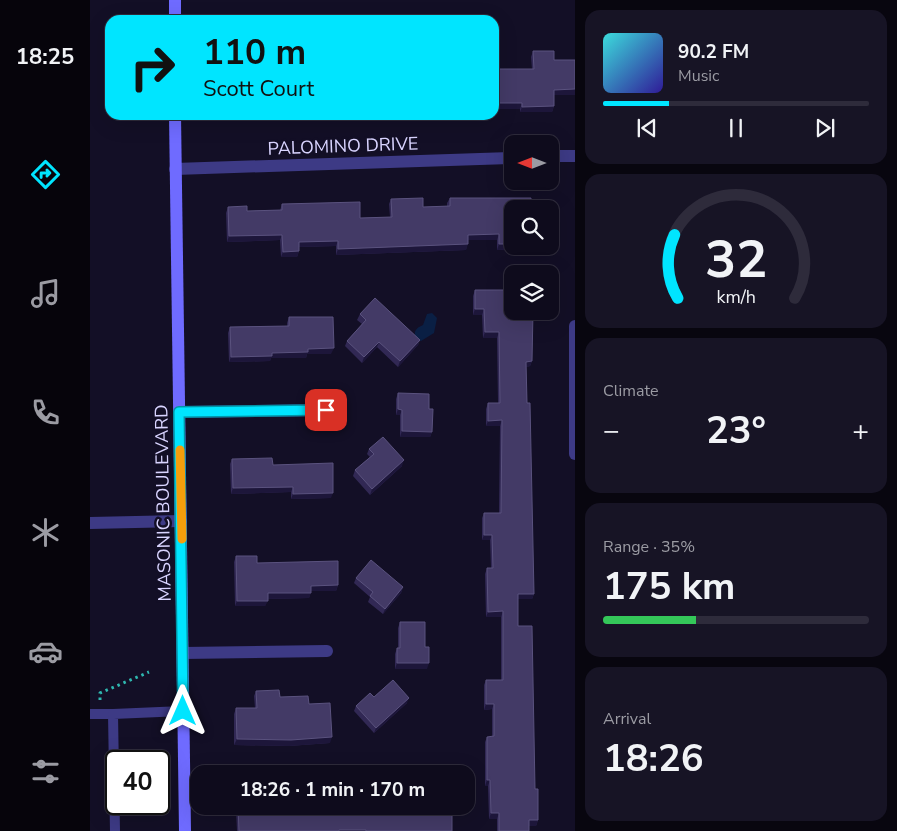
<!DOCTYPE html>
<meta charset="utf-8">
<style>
body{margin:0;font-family:"Nunito Sans",sans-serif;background:#171425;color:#f1f3f6;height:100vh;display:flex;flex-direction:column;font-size:19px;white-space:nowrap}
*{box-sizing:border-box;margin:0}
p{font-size:16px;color:#9b9ba3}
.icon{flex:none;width:28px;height:28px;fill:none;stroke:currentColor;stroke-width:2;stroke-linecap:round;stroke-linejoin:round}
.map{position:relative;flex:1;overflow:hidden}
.panel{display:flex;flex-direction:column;gap:10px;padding:10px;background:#08060f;width:322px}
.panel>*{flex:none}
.top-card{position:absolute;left:15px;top:15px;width:394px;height:105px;border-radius:15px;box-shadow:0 5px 20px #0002,0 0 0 1px #2e2b3b;background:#00e5ff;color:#111;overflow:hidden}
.needle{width:32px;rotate:270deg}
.controls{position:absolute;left:414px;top:135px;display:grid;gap:10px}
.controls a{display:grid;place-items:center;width:55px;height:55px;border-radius:10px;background:#0e0b1c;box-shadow:0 5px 20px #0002,0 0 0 1px #2e2b3b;font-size:25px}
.speed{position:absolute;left:15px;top:750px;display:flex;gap:10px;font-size:25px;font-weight:700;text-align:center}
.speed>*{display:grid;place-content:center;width:65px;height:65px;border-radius:50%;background:#0e0b1c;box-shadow:0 5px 20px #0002,0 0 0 1px #2e2b3b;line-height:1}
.speed .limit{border:2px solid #111;border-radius:8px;background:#fff;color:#111}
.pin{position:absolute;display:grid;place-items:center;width:42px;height:42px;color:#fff;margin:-21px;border-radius:10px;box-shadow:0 2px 8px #0006}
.me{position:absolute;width:55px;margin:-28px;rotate:0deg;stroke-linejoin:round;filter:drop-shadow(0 0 4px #0008)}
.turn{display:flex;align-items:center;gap:18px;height:105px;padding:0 15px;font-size:22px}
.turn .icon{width:65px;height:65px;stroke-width:2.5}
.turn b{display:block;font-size:35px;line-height:42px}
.big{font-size:38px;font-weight:700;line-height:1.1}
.panel .widget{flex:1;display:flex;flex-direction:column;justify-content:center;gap:8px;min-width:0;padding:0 18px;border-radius:15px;background:#171425}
.panel .dial{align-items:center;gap:0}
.dial svg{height:130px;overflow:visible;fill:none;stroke:#2e2b3b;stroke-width:7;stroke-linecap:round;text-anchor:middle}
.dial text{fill:#f1f3f6;stroke:none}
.song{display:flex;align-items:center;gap:15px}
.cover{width:60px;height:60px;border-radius:8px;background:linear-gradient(135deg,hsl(180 70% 55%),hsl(250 70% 35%))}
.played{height:5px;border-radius:2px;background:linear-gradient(90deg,#00e5ff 25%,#2e2b3b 25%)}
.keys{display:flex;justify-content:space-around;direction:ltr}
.heat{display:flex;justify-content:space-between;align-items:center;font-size:28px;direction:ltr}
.charge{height:8px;border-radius:4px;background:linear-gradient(90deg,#34c759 35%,#2e2b3b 0)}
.trip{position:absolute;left:100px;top:765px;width:285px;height:50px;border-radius:15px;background:#0e0b1c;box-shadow:0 5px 20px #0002,0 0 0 1px #2e2b3b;font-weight:700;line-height:50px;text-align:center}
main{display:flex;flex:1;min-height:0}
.dock{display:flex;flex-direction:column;width:90px;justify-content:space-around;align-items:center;background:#06040b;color:#9b9ba3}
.dock .icon{width:35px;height:35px}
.dock .current{color:#00e5ff}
.dock b{font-size:22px;color:#f1f3f6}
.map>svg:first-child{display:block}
</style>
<main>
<nav class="dock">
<b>18:25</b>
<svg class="icon current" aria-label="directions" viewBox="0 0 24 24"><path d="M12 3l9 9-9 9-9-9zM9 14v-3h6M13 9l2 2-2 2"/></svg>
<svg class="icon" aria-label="music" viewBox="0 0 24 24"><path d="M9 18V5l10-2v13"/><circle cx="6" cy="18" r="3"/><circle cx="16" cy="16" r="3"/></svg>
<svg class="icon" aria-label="phone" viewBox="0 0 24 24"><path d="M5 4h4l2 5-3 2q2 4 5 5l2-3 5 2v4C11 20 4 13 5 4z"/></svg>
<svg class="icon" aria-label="climate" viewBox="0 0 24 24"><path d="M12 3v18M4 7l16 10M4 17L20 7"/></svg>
<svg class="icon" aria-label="car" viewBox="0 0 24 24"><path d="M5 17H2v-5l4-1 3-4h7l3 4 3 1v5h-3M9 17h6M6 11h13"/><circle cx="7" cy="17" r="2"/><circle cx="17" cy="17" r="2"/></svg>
<svg class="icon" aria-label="filters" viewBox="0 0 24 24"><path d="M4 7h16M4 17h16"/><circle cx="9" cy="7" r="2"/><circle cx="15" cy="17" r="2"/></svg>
</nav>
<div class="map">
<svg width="485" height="831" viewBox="0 0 485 831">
<rect width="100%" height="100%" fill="#130f26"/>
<path fill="#0a1f44" d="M342,313L347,318L344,333L331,341L326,339C323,331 326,328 333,325L337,314Z"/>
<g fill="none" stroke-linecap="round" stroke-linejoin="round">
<polyline stroke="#2fb8b0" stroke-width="3" stroke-dasharray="2.5 4" stroke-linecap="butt" points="10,700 10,693 59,672"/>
<g stroke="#3d3a85" stroke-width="10">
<polyline points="0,714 23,714"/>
<polyline points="25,831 23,714 93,711"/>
</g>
<g stroke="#3d3a85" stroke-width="12">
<polyline points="460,156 485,156"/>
<polyline points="85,169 422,158"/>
<polyline points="485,326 485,454"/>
<polyline points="89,412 236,410"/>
<polyline points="0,523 91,521"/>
<polyline points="93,653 237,651"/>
</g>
<g stroke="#6f6bff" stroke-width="12">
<polyline points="85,0 85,20"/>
<polyline points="85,115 95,831"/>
</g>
</g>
<g fill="#312854">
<polygon points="443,51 464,60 485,60 485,95 464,95 464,106 462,112 430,112 430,109 404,109 404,56 408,69 442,69 441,57"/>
<polygon points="360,198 441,198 422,246 430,246 429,249 407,250 407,240 378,240 376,250 246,255 246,246 209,247 209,251 207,257 191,257 190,240 137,242 136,213 138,207 157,211 190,210 192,204 270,218 300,217 299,204 301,199 333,207 357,206 357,203"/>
<polygon points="385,290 422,311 442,361 440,366 436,367 437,403 444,594 442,599 428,599 428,626 448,820 446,826 439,826 439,831 407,831 407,819 399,819 398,786 395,786 395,742 397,737 402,737 402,709 394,710 394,685 396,680 411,680 411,617 396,617 395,574 397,568 401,568 400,540 392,540 392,518 394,513 409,513 410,426 396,426 396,409 398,403 408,403 407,338 393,338 392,315 383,315 383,296"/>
<polygon points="270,314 330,340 328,345 308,367 287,347 272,363 255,346 257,341 272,324 267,320"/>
<polygon points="199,317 241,354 217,354 216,358 181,358 180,361 139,362 138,333 140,327 197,326 197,323"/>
<polygon points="308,393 339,409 342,432 340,437 310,437 310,415 306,415 306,399"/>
<polygon points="279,449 312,466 280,495 263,476 265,470 280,457 277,454"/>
<polygon points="142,459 183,465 241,498 201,499 201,492 141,494 140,464"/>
<polygon points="146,556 167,563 248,585 246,591 221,591 219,598 178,599 175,606 145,606 144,562"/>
<polygon points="266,578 313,587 311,593 293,614 278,602 280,597 264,583"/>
<polygon points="310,622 335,647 337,669 305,669 305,654 307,648 308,648 308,628"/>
<polygon points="166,691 190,697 219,704 240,743 199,746 144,745 144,714 146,708 165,708 164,696"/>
<polygon points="284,697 317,703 284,733 264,711 266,706"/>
<polygon points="147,806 362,806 362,831 147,831 146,810"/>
</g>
<g fill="#1d163a">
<polygon points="485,89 485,95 462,95 464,90"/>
<polygon points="404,103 432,103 430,109 404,109"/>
<polygon points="464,106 462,112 430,112 432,107"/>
<polygon points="136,115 237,115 236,117 135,119"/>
<polygon points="278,115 350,115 350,117 277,117"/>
<polygon points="409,234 407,240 376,240 378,235"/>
<polygon points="192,235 190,240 137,242 139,236"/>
<polygon points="248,241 246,246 207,247 209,242"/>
<polygon points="378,244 376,250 246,255 248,249"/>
<polygon points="409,244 422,244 422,246 430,246 429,249 407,250"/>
<polygon points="209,251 207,257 191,257 193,252"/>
<polygon points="385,309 394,309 392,315 383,315"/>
<polygon points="395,332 409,332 407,338 393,338"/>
<polygon points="330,340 328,345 308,367 310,361"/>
<polygon points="289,342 287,347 272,363 274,357"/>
<polygon points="244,348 241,354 217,354 216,358 181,358 180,361 139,362 141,357 218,349"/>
<polygon points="442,361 440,366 434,368 436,362"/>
<polygon points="308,409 312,410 310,415 306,415"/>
<polygon points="412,420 410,426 396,426 398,421"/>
<polygon points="312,431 342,432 340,437 310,437"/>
<polygon points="314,460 312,466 280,495 282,489"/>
<polygon points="203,487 201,492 141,494 143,488"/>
<polygon points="243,493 241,498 201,499 203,494"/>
<polygon points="394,535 402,535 400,540 392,540"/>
<polygon points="248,585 246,591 219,591 221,586"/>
<polygon points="313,587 311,593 293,614 295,609"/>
<polygon points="178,593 221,593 219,598 175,599"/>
<polygon points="428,594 444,594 442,599 426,599"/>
<polygon points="147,601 178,601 175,606 145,606"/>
<polygon points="413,611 411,617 396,617 398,612"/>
<polygon points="307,663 339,663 337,669 305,669"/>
<polygon points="319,698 317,703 284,733 286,728"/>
<polygon points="396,704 404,704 402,709 394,710"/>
<polygon points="242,737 240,743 199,746 144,745 147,739"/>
<polygon points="397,780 400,780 398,786 395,786"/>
<polygon points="401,813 409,813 407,819 399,819"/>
<polygon points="439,820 448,820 446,826 437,826"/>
<polygon points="249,830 276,830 275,831 248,831"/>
</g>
<g fill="#433a66" stroke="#5a527e">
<polygon points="443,51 464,51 464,60 485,60 485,89 464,90 464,106 432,107 432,103 404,103 404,56 408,56 408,69 444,69"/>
<polygon points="333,198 333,207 360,206 360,198 441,198 441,203 451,203 451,209 422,209 422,244 409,244 409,234 378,235 378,244 248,249 248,241 209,242 209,251 193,252 192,235 139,236 138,207 157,206 157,211 192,210 192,204 270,202 270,218 302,217 301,199"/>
<polygon points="385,290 422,290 422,311 443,311 442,361 436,362 437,403 440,403 444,594 428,594 428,626 442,626 445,789 448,789 448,820 439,820 439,831 409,831 409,813 401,813 400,780 397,780 397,737 404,736 404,704 396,704 396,680 413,680 413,611 398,612 397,568 403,568 402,535 394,535 394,513 411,513 412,420 398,421 398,403 410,403 409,332 395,332 394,309 385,309"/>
<polygon points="285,298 330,340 310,361 289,342 274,357 257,341 276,320 270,314"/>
<polygon points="199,317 243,317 244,348 218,349 218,352 182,353 182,356 141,357 140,327 199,326"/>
<polygon points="308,393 339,394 339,409 343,409 342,432 312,431 312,410 308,409"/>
<polygon points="293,437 314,460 282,489 265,470 284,454 279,449"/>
<polygon points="182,458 183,465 243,463 243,493 203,494 203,487 143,488 142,459"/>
<polygon points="146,556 167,556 167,563 248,561 248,585 221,586 221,593 178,593 178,601 147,601"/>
<polygon points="281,560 313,587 295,609 280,596 283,592 266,578"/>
<polygon points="310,622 335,622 335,647 339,647 339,663 307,663 307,648 310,648"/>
<polygon points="303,680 319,698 286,728 266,706 280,693 284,697"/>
<polygon points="189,690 190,697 218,696 219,704 240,703 242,737 201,740 147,739 146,708 167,708 166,691"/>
<polygon points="148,806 362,806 362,831 276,831 276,830 249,830 249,831 149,831"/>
</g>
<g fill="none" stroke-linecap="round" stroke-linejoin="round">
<g stroke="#0095a6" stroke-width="12">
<polyline id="route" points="93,711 89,412 236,410"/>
</g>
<use href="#route" stroke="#00e5ff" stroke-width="9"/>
<polyline stroke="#f59e0b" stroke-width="9" points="90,450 92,539"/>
</g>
<g text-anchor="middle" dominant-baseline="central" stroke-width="5" stroke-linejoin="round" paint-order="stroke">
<g font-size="18" fill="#d9d4ff" stroke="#130f26">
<text transform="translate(253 146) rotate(-2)">PALOMINO DRIVE</text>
<text transform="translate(73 503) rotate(-91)">MASONIC BOULEVARD</text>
</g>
</g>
</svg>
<div class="controls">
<a><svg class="needle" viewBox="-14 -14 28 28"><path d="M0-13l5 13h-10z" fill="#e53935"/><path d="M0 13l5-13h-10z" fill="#9b9ba3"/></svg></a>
<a><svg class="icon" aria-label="search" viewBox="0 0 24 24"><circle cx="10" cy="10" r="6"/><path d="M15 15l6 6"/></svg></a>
<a><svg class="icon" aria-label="layers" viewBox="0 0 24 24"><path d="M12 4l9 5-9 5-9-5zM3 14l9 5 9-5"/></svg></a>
</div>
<div class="speed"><div class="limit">40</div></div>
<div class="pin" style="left:236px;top:410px;background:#d93025"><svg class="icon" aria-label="arrive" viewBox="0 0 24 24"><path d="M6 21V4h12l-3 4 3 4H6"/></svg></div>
<svg class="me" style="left:93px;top:711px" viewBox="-20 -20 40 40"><path d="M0-17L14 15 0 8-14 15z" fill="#00e5ff" stroke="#fff" stroke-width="4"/></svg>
<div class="trip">18:26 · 1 min · 170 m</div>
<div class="top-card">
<div class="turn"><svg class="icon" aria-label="right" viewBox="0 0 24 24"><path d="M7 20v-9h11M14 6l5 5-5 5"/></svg><div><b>110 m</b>Scott Court</div></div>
</div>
</div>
<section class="panel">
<div class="widget">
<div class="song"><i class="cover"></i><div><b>90.2 FM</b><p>Music</p></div></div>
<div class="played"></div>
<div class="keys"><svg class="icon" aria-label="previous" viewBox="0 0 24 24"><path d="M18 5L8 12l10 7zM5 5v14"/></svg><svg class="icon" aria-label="pause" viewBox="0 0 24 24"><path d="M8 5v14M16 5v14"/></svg><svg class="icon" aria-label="next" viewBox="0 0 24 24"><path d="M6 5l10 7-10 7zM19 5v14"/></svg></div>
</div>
<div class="widget dial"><svg viewBox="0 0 100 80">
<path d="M14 69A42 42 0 1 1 86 69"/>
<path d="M14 69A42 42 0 0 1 12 30" stroke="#00e5ff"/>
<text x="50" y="56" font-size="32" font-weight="700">32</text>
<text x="50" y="72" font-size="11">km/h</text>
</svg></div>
<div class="widget"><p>Climate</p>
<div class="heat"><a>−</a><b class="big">23°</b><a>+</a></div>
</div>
<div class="widget"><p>Range · 35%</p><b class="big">175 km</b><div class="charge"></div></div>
<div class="widget"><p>Arrival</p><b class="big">18:26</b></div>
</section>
</main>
